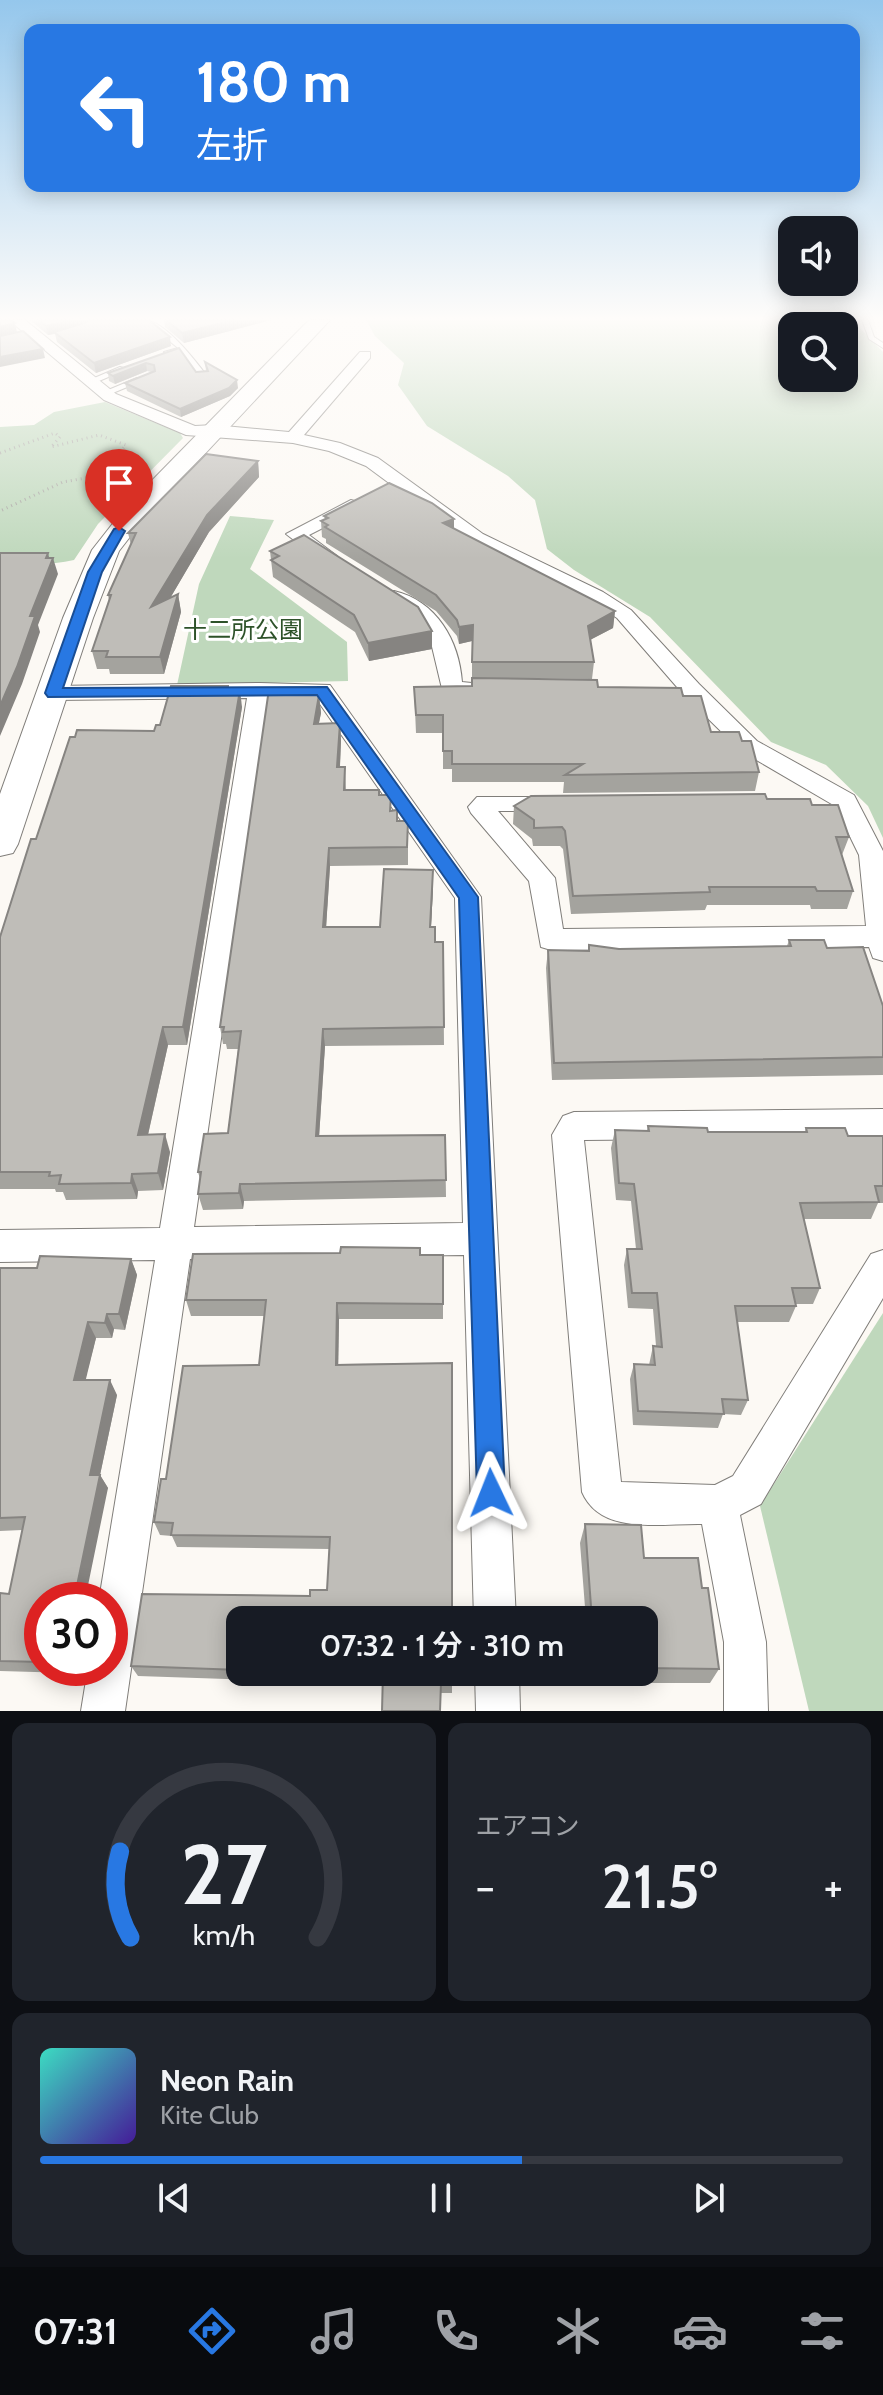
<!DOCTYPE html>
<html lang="ja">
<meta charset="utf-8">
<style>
body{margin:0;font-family:Cabin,"Noto Sans JP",sans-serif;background:#20242c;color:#f1f3f6;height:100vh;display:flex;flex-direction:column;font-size:30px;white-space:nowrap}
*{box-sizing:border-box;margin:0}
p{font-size:26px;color:#9ea1a6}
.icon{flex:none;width:44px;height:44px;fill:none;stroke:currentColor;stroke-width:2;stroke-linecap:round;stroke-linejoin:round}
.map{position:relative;height:1711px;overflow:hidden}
.details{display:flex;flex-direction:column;gap:12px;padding:12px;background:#0d0f14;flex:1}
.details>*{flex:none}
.top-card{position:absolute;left:24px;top:24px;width:836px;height:168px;border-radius:16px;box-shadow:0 4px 20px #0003;background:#2878e3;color:#fff;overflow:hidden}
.tools{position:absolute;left:778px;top:216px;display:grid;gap:16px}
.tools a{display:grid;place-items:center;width:80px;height:80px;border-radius:16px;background:#171b24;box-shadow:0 4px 20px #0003;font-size:40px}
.speed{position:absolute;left:24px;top:1582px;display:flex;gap:16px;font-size:40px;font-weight:700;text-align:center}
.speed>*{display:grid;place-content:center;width:104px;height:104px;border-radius:50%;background:#171b24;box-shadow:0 4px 20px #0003;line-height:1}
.speed .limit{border:12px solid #d22;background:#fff;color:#111}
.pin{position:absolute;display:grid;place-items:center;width:68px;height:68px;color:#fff;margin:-82px -34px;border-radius:50% 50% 50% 0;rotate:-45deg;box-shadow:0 0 8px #0007}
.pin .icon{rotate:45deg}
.me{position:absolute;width:88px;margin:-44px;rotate:358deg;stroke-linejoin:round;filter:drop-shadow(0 0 6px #0008)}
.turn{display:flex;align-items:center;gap:28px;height:168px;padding:0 40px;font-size:36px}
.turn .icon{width:104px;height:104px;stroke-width:2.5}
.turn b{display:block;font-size:56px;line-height:68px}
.big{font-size:60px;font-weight:600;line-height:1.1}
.details .tile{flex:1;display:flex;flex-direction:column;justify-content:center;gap:12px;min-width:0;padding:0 28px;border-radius:16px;background:#20242c}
.details .dial{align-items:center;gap:0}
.dial svg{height:208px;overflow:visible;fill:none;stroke:#363941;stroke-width:7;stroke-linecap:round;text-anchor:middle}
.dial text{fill:#f1f3f6;stroke:none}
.song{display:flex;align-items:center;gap:24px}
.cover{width:96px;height:96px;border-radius:12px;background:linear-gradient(135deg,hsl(170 70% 55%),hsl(260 70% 35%))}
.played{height:8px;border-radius:4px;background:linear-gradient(90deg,#2878e3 60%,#363941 60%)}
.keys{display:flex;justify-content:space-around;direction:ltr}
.heat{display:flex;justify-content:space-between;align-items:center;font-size:44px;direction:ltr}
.details .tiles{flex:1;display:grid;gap:12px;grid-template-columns:1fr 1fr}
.tile:last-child{grid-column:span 2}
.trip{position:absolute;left:226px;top:1606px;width:432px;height:80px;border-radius:16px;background:#171b24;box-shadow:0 4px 20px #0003;font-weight:600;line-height:80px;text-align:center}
.menu{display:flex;height:128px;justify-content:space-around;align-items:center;background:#090b0e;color:#9ea1a6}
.menu .icon{width:56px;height:56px}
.menu .active{color:#2878e3}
.menu b{font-size:36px;color:#f1f3f6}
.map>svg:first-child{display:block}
</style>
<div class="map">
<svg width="883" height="1711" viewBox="0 0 883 1711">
<rect width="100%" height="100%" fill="#fcf9f4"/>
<g fill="#bfd8bc" fill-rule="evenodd">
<path d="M366,320H852L883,352V838L868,806L826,765L771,742L650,617L574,570L547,549L535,500L508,476L427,426L398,385L404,363L375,336ZM792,326H844V378H792Z"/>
<path d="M105,402L180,433L183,438L98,524L74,560C50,566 25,562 0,565V427L34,425L54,412Z"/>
<polygon points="230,516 274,520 250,569 347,642 348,681 177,685 199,584"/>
<polygon points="883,1313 883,1711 809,1711 760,1506"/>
</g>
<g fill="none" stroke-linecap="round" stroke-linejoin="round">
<g stroke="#807e7a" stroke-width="2">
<g id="lane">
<path d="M144,320C164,320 195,360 207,376L206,378H200L181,352L164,356V352L178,348Z"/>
<polygon points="862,320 868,320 874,337 883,343 883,348 869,339"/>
<polygon points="120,367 127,369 92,384 85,382"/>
<polygon points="137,378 144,380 108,395 101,393"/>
</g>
</g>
<g stroke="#807e7a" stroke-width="2">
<g id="street">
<polygon points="9,320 25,320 116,394 195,426 214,425 289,432 360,352 370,352 370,358 304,435 340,443 378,458 483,534 603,592 631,610 699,684 757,741 854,795 883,851 883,961 873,958 869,947 551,950 541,947 529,881 471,813 468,807 477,797 563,797 566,803 563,809 554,811 498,811 555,878 563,929 866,926 859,855 835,806 741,751 683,694 617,618 589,600 469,542 366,466 329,451 293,443 186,435 104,400"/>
<polygon points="351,500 358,502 358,510 309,535 337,556 334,560 320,560 286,534"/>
<path d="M394,591C437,601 459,641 462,682L491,685L494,690L491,695L443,693L429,634L387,601L384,597L387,593Z"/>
<path d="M260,683L330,685L481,897L516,1620H474L464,1255L190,1259L125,1711H81L88,1668H110V1600H99L155,1260L0,1262V1230L160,1228L247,698L53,700L42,693L53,686ZM270,697H315L455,898L463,1223L194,1227Z"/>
<path d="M883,1109V1137L584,1140L621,1482L715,1485L733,1476L871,1254L883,1250V1298L761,1504L740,1515L766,1642L768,1711H724V1642L702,1524C661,1523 601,1536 582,1492L552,1135L563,1116L574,1112Z"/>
<polygon points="475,1672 519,1672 520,1711 476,1711"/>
</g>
</g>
<g stroke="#807e7a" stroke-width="2">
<polygon id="secondary" points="309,320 330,320 143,520 119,551 93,618 18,844 13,853 0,856 0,794 63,618 92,550 125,508"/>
</g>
<polyline stroke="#a7a4a1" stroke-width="3" stroke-dasharray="1 4" stroke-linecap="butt" points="0,453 55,433 60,437 51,447 99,435 126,445 98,476 63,482 0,511"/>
<use href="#lane" fill="#fff" fill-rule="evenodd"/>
<use href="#street" fill="#fff" fill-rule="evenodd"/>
<use href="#secondary" fill="#fff" fill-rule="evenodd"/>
</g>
<g fill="#a4a39e">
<polygon points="30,320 149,320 171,346 96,373 57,342 55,334 48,335"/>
<polygon points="164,320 271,320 184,343 165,327"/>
<polygon points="179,348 196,372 206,371 205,362 238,388 230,396 181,417 127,391 125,383 151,372 147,371 115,384 109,381 108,373"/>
<polygon points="258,461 259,477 209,532 170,598 178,594 181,612 164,674 110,674 109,669 97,669 92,651 109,601 108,595 131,545 128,533"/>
<polygon points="324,516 454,529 615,611 613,628 590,640 594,662 592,679 472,678 472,641 459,644 457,636 436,611 326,543 326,539 322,537 321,521 325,519"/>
<polygon points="270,551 432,649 369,661 355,632 273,577"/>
<polygon points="414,687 598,687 683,696 711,732 742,741 759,772 755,791 563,793 564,782 452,782 452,769 443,769 443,733 416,733"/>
<polygon points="228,690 242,707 187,1045 168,1045 148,1135 170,1152 163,1190 138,1191 137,1199 66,1200 63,1192 56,1192 55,1189 0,1189 0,937 36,839 160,725"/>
<polygon points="314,695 319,695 321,713 319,723 340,723 341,741 340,767 345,767 346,790 379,795 391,811 397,821 408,821 408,865 330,866 326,927 380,927 433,888 431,927 435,942 443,942 444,1045 325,1046 319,1136 445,1135 446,1197 244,1201 243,1209 203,1210 198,1194 200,1179 198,1172 228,1133 238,1049 227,1049 226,1044 223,1044 220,1027"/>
<polygon points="767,799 812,805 849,837 842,855 853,891 847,909 811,909 810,905 707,905 705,910 571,914 563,849 560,846 533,846 532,839 513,824 514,806"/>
<polygon points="789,940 827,948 883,1006 883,1075 552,1080 546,968 548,950 588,950 589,945 619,949 787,946"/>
<polygon points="648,1126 708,1132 805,1132 806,1128 848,1136 883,1136 883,1203 878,1203 871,1219 804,1219 820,1288 813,1304 796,1304 796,1306 789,1322 737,1322 748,1400 741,1415 723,1414 718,1428 633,1425 630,1379 634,1364 649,1365 653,1346 656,1346 653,1309 628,1308 624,1265 627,1249 636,1249 631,1201 616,1200 611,1148 615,1130 647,1131"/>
<polygon points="341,1247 420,1248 420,1255 443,1255 443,1319 339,1319 338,1364 452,1363 452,1620 240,1620 240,1672 290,1672 289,1681 138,1676 131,1666 142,1594 310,1596 310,1590 327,1590 329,1549 177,1547 172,1536 160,1535 154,1522 161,1479 166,1479 183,1366 259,1365 264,1316 191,1316 186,1300 193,1254 340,1253"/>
<polygon points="131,1259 137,1275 125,1330 114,1329 112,1338 96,1338 85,1380 117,1395 100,1475 108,1488 42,1600 42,1668 71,1668 70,1673 0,1671 0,1593 9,1594 22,1530 0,1531 0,1268 37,1268"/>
<polygon points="585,1524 702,1588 719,1669 710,1683 590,1683 589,1672 644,1672 644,1620 586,1620 580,1543"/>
<polygon points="383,1672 452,1672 452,1693 441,1693"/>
</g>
<g fill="#868481">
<polygon points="71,320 87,320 89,326 48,335 46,326"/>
<polygon points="234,320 271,320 184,343 182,333"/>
<polygon points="15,323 17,333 0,338 0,327"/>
<polygon points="170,337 171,346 96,373 94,363"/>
<polygon points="43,349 45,358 0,367 0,357"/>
<polygon points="146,363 147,371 115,384 113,376"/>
<polygon points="237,380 238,388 230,396 181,417 180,409"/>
<polygon points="258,461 259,477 209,532 155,624 151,607 207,515"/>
<polygon points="454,519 454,535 443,523"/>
<polygon points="48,553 51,565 53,558 58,574 38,625 40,632 22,684 0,736 0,706 30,616"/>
<polygon points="178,594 181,612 164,674 160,657"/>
<polygon points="615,611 613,628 586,642 588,626"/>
<polygon points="473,625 472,641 459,644 459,627"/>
<polygon points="432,631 432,649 369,661 368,643"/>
<polygon points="240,690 242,707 187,1045 183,1027"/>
<polygon points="319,695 321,713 315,741 314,724"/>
<polygon points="340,723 341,741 339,785 337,767"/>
<polygon points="329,848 330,866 325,945 323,927"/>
<polygon points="433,870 433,888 430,945 430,927"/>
<polygon points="163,1027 168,1045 144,1152 138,1135"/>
<polygon points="323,1029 325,1046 318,1153 316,1136"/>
<polygon points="165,1134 170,1152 163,1190 158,1173"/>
<polygon points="132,1174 138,1191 137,1199 131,1183"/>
<polygon points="240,1184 244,1201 243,1209 239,1193"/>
<polygon points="131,1259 137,1275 125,1330 119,1314"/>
<polygon points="337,1303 339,1319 338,1380 336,1365"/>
<polygon points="107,1314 114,1329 112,1338 105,1323"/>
<polygon points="88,1322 96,1338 82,1395 74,1380"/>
<polygon points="110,1380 117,1395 100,1475 108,1488 85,1600 74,1600 90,1475"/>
<polygon points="285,1672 290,1672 289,1681"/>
</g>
<g fill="#bfbdb8" stroke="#868481" stroke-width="2">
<polygon points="0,320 12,320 15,323 0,327"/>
<polygon points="39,320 71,320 46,326"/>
<polygon points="87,320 149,320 170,337 94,363 54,332 87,322"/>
<polygon points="166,320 234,320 182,333"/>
<polygon points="23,331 43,349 0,357 0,336"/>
<polygon points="179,348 196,372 208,371 205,362 237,380 229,388 180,409 125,383 155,371 154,365 146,363 113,376 108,373"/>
<polygon points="206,454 258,461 207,515 151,607 178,594 160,657 106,657 108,651 92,651 111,595 108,595 136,533 128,533"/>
<polygon points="389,483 432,503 454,519 443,523 615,611 588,626 594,662 472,662 473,625 459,627 457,620 436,595 325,527 328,525 321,521 328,518 324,516"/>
<polygon points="304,535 418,607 432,631 368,643 354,615 271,560 279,556 270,551"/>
<polygon points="0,553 48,553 46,558 53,558 30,616 35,616 17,667 0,706"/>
<polygon points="472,678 597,680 598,687 681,688 683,696 701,696 711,732 739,732 742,741 751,741 759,772 565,775 583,764 452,764 452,751 443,751 443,715 416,715 414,687 472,686"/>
<polygon points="171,686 228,686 228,690 240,690 183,1027 163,1027 138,1135 165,1134 158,1173 132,1174 131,1183 59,1184 61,1175 49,1176 50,1172 0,1172 0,937 31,839 36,839 70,737 75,737 77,730 154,731 156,725 160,725"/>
<polygon points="313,688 312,695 319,695 314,724 340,723 337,767 345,767 344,790 379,790 379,795 391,795 390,811 397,810 397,821 408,821 407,847 329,848 323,927 380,927 384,869 433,870 430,927 435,927 435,942 443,942 444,1027 323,1029 316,1136 445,1135 446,1180 240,1184 239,1193 198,1194 201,1172 198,1172 204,1134 228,1133 241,1031 223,1032 224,1027 220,1027 269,689"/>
<polygon points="765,794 767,799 810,799 812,805 838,805 849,837 836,837 853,891 817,891 815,887 709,887 710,892 573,896 565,831 562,827 534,828 534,820 514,806 531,796"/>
<polygon points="789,940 824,940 827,948 863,947 883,1006 883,1057 554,1063 548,950 589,951 589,945 619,949 791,946"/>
<polygon points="648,1126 707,1128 708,1132 807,1132 806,1128 845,1128 848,1136 883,1136 883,1186 875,1186 879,1202 800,1203 820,1288 792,1288 796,1306 735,1306 748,1400 722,1399 724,1414 638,1411 634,1364 655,1365 653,1346 662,1347 657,1293 632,1293 627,1249 642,1249 634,1184 619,1183 615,1130 649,1131"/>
<polygon points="341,1247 420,1248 420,1255 443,1255 443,1304 337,1303 336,1365 452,1363 452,1620 240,1620 240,1670 131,1666 142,1594 310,1596 310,1590 327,1590 330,1537 171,1535 173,1523 154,1522 161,1479 166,1479 183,1366 259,1365 266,1300 186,1300 193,1254 340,1253"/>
<polygon points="40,1256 131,1259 119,1314 107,1314 105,1323 88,1322 74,1380 110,1380 90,1475 100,1475 74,1600 42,1600 42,1662 0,1661 0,1593 9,1594 25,1517 0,1518 0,1268 37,1268"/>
<polygon points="585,1524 641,1525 644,1558 698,1558 702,1588 708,1588 719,1669 644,1668 644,1620 592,1620"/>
<polygon points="383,1672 452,1672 452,1683 441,1683 440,1711 382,1711"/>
</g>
<linearGradient id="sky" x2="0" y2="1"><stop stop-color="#95c7ec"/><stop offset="0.57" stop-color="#fefcfa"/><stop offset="1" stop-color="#fefcfa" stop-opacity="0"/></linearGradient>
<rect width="883" height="559" fill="url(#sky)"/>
<polygon fill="#2878e3" stroke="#1a4e94" stroke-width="2" points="119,527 125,531 102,572 63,688 327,687 478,897 505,1493 501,1503 491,1507 481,1503 477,1493 459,898 317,695 48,697 45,693 88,572 114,529"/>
<g text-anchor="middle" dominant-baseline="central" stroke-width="6" stroke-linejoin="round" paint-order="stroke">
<g font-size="24" fill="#2d5229" stroke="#fff">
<text x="243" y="629">十二所公園</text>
</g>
</g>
</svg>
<div class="tools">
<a><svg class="icon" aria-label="sound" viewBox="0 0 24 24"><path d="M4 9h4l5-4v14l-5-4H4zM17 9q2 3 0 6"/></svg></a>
<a><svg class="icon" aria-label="search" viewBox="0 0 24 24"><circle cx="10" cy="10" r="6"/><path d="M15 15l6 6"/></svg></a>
</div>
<div class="speed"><div class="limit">30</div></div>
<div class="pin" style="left:119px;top:531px;background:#d93025"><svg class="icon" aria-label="arrive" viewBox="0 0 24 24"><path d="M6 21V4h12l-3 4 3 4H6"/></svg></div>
<svg class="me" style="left:491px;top:1493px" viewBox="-20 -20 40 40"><path d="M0-17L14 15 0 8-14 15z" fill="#2878e3" stroke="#fff" stroke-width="4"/></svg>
<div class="trip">07:32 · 1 分 · 310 m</div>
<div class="top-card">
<div class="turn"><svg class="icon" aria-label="left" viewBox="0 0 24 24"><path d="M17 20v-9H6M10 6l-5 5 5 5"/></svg><div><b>180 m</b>左折</div></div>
</div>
</div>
<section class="details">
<div class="tiles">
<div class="tile dial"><svg viewBox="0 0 100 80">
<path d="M14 69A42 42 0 1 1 86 69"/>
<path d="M14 69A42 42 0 0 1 10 36" stroke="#2878e3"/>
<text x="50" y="56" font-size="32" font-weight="700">27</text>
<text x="50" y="72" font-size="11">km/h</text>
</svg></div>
<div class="tile"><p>エアコン</p>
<div class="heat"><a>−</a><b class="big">21.5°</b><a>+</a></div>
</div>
<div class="tile">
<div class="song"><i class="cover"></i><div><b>Neon Rain</b><p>Kite Club</p></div></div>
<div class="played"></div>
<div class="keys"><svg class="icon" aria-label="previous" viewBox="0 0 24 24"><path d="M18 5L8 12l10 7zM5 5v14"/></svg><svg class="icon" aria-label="pause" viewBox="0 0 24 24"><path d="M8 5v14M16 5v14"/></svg><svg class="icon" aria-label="next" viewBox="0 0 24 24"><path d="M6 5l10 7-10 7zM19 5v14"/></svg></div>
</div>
</div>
</section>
<nav class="menu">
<b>07:31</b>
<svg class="icon active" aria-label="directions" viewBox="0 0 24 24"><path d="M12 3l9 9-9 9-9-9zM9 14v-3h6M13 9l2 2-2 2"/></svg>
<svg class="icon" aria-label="music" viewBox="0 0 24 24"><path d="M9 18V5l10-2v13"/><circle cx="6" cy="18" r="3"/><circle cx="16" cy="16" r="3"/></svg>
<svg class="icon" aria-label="phone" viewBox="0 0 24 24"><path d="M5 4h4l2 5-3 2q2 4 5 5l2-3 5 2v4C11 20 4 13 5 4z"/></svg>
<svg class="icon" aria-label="climate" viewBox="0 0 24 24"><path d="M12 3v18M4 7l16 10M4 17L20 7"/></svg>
<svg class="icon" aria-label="car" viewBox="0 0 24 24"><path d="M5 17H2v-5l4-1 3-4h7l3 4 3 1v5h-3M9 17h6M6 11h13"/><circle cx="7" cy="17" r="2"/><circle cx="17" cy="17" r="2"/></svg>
<svg class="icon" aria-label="filters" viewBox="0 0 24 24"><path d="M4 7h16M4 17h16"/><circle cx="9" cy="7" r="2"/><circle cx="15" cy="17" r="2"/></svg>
</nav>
